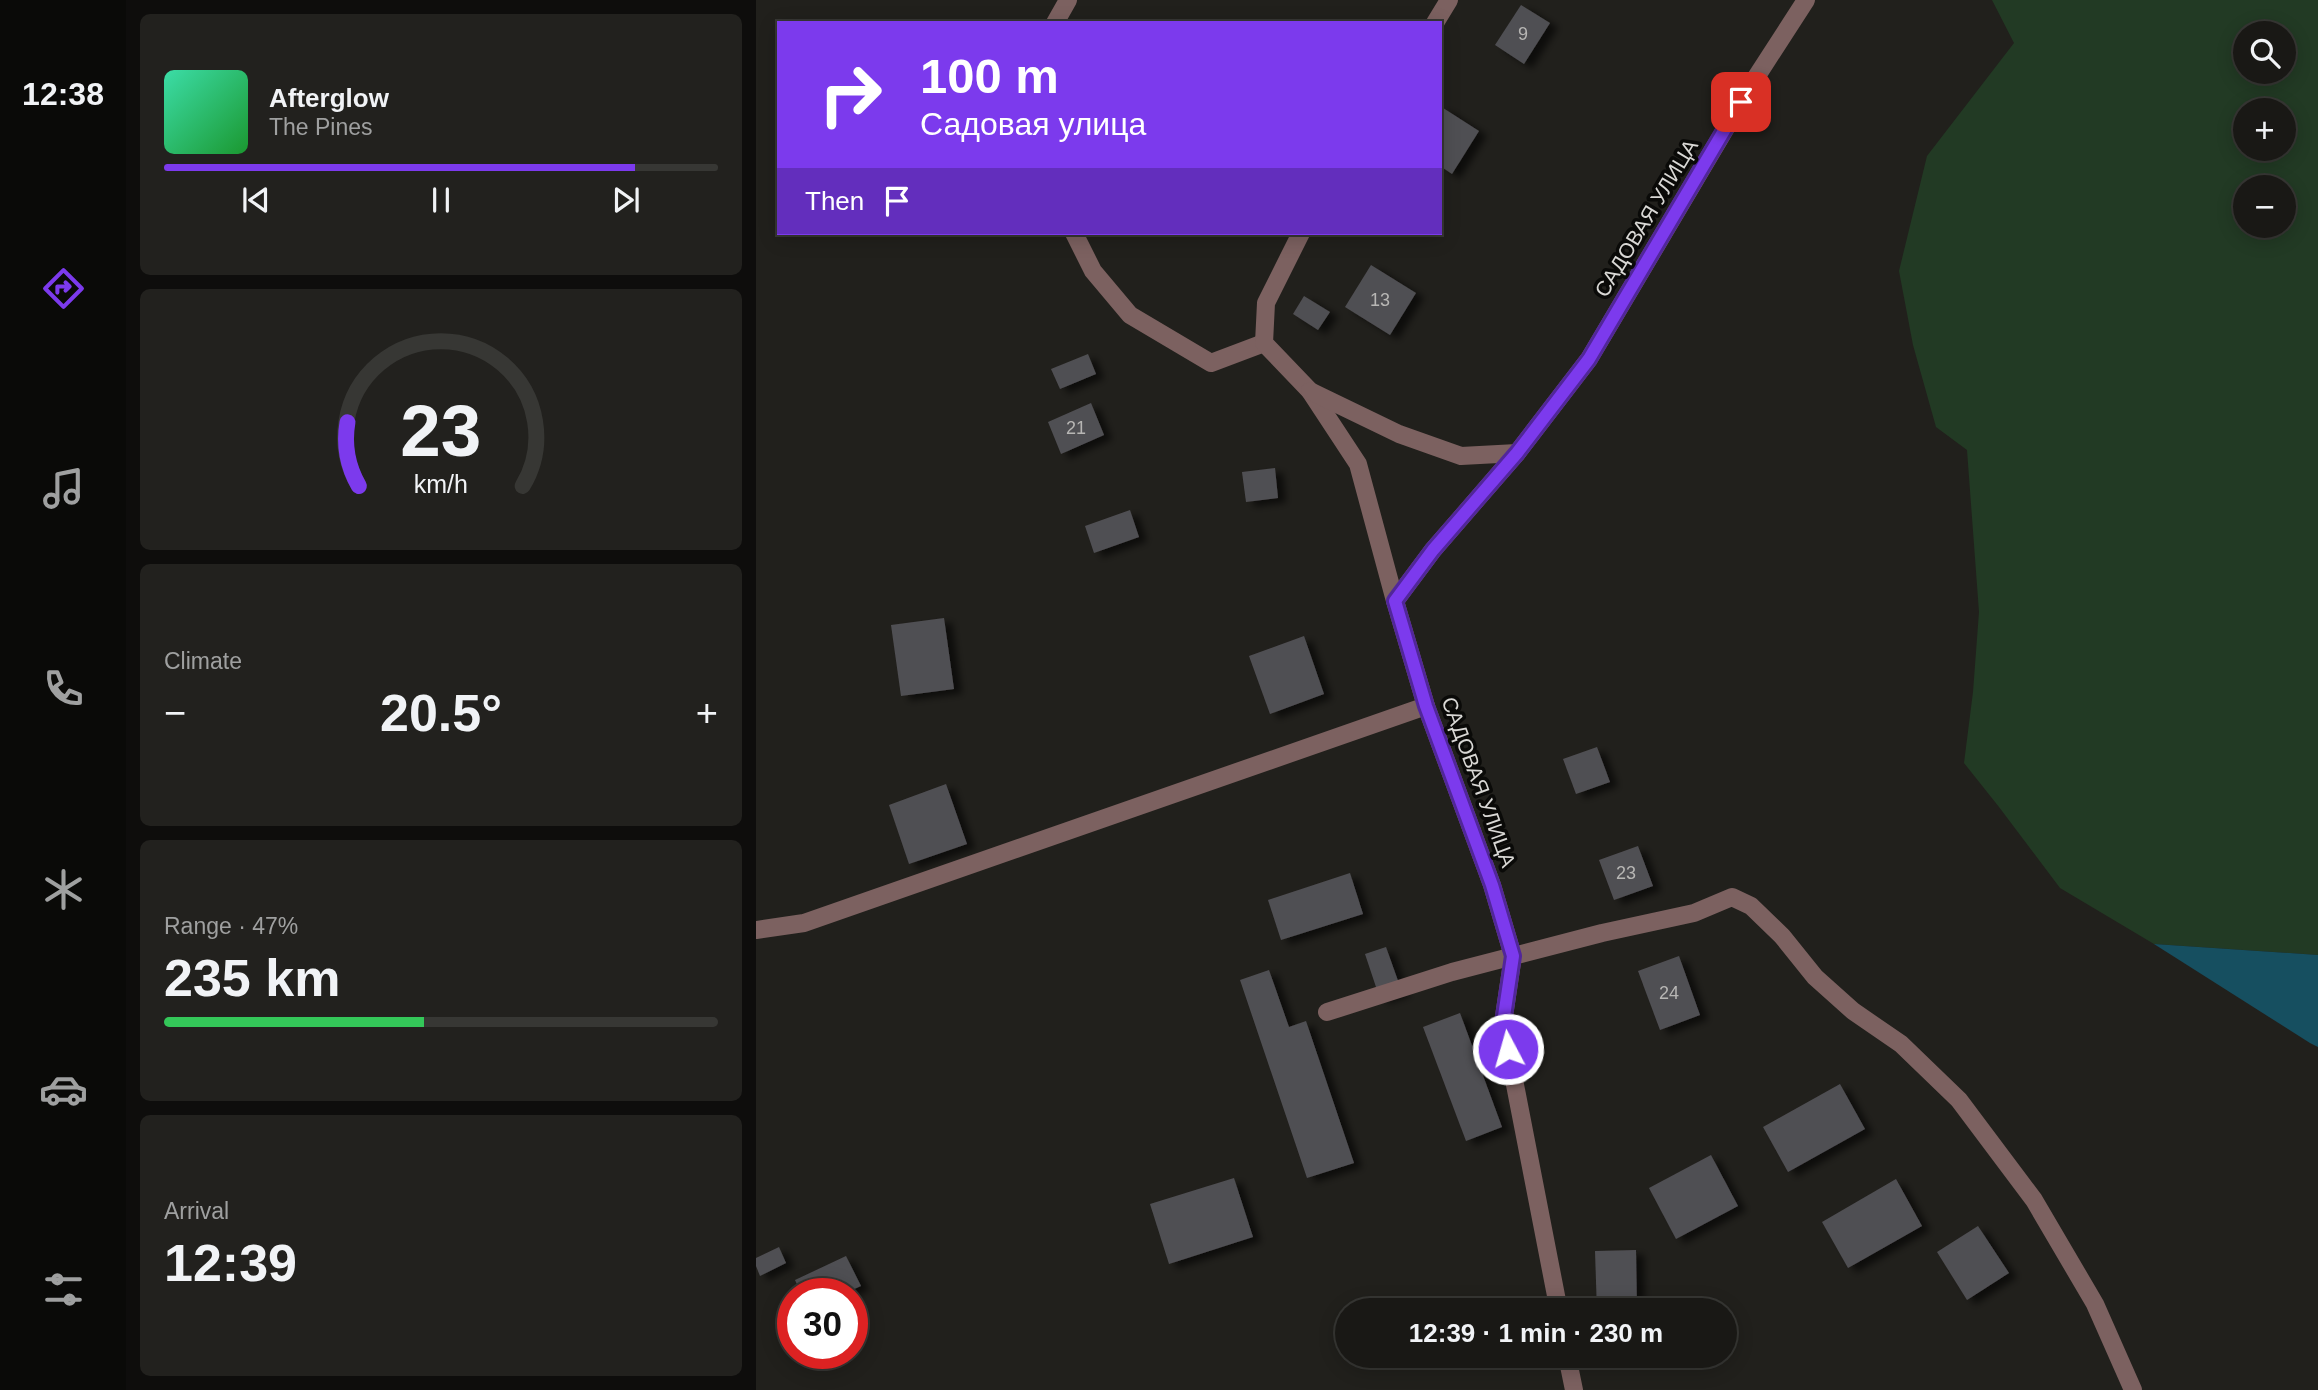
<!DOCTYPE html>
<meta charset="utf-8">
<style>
body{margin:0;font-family:Helvetica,sans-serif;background:#22211e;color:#f1f3f6;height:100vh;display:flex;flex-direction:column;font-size:26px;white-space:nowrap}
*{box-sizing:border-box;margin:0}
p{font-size:23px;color:#9fa0a0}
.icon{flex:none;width:38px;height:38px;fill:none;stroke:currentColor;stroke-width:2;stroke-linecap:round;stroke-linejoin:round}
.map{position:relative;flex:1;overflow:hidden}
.panel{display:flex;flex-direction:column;gap:14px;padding:14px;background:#0e0d0c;width:630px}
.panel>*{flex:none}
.top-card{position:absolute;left:21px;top:21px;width:665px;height:214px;border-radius:0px;box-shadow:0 4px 18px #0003,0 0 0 2px #373734;background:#7c3aed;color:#fff;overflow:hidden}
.fabs{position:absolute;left:1477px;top:21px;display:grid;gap:14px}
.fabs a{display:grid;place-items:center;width:63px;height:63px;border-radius:50%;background:#191815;box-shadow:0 4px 18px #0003,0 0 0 2px #373734;font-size:35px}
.speed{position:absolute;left:21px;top:1278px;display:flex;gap:14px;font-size:35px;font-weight:700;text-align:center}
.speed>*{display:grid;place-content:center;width:91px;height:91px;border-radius:50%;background:#191815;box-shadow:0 4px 18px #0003,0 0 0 2px #373734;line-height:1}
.speed .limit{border:10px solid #d22;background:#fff;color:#111}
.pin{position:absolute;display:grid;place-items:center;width:60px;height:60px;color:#fff;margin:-30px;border-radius:14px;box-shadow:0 4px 10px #0006}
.me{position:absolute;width:77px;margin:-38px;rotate:354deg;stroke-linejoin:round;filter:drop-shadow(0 0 5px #0008)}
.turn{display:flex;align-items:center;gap:24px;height:147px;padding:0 28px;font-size:32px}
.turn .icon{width:91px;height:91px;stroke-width:2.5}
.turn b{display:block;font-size:49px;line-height:60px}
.then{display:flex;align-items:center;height:66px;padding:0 28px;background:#0003;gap:14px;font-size:26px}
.big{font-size:52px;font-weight:700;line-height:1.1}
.panel .card{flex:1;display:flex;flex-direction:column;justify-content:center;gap:10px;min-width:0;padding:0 24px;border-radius:10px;background:#22211e}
.panel .dial{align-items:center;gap:0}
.dial svg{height:182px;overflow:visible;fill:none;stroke:#373734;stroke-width:7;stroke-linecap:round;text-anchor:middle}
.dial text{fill:#f1f3f6;stroke:none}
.song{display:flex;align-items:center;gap:21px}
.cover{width:84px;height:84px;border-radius:10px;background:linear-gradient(135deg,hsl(160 70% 55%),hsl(130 70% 35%))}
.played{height:7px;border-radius:4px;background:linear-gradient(90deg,#7c3aed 85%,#373734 85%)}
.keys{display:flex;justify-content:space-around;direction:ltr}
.heat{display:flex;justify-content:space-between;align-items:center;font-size:38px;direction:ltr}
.charge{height:10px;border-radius:5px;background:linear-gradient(90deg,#34c759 47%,#373734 0)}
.trip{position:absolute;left:579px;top:1298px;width:402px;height:70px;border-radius:35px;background:#191815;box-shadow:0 4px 18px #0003,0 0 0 2px #373734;font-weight:700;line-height:70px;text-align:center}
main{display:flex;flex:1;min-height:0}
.menu{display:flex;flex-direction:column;width:126px;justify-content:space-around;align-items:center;background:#0a0a08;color:#9fa0a0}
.menu .icon{width:49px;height:49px}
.menu .selected{color:#7c3aed}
.menu b{font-size:32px;color:#f1f3f6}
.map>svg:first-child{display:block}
</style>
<main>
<nav class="menu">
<b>12:38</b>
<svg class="icon selected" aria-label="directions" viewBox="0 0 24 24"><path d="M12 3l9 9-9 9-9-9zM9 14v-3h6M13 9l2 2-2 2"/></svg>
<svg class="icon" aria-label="music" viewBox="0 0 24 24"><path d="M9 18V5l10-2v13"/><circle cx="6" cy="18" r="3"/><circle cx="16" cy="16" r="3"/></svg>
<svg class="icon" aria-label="phone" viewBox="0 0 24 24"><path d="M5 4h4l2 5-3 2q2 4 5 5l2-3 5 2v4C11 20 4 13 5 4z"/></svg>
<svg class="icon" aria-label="climate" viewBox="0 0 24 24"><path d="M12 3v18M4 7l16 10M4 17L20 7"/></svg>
<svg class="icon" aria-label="car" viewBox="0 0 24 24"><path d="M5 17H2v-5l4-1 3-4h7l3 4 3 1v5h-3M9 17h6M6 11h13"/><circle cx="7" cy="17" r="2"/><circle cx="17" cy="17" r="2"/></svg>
<svg class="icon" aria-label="filters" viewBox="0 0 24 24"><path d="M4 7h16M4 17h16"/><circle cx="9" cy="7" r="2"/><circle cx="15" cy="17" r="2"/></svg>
</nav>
<section class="panel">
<div class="card">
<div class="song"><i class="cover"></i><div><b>Afterglow</b><p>The Pines</p></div></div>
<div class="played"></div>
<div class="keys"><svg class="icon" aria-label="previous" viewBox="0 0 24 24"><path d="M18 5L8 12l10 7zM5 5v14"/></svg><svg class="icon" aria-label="pause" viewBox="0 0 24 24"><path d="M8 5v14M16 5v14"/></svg><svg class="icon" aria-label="next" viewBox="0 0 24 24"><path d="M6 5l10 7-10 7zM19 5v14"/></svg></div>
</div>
<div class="card dial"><svg viewBox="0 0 100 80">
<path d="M14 69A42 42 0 1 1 86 69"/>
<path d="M14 69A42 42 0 0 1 9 41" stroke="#7c3aed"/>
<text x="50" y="56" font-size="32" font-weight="700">23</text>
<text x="50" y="72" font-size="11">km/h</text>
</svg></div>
<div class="card"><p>Climate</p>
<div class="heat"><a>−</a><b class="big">20.5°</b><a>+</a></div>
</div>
<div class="card"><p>Range · 47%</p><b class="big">235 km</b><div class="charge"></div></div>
<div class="card"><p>Arrival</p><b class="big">12:39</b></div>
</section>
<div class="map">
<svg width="1562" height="1390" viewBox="0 0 1562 1390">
<defs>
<filter id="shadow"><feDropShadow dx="8" dy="4.5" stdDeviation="3.5" flood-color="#0009"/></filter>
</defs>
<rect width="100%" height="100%" fill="#21201c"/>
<path fill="#223a24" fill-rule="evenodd" d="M1236,0H1562V955L1398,944L1304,888L1243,807L1208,763L1217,692L1223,612L1211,450L1180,427L1157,345L1143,271L1171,156L1258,43ZM1489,33H1528V72H1489ZM1489,110H1528V149H1489ZM1489,187H1528V226H1489Z"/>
<polygon fill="#164f60" points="1398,944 1562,955 1562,1047 1554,1043"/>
<g fill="#504f53" filter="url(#shadow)">
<polygon points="765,5 794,23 768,64 739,45"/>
<polygon points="684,106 723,131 696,174 684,166"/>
<polygon points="615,265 660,293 634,335 589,307"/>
<polygon points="548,296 574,312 562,330 537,314"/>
<polygon points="332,354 340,374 304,389 295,369"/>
<polygon points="335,403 348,435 305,454 292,422"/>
<polygon points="519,468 522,498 490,502 486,472"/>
<polygon points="374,510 383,537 338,553 329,526"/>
<polygon points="188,618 198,689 145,696 135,625"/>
<polygon points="548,636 568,694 514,714 493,656"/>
<polygon points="841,747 854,782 820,794 807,759"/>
<polygon points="190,784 211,844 153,864 133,805"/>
<polygon points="882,846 897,886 858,900 843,860"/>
<polygon points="594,873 607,914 525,940 512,900"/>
<polygon points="630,947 646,992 624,999 609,954"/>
<polygon points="923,956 944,1015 904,1030 882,971"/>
<polygon points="513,970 533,1027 550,1021 598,1163 551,1178 484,980"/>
<polygon points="704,1013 746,1127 710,1141 667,1027"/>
<polygon points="1084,1084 1109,1129 1032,1172 1007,1127"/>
<polygon points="955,1155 982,1206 920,1239 893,1188"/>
<polygon points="478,1178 497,1237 413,1264 394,1204"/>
<polygon points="1140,1179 1166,1226 1092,1268 1066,1222"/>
<polygon points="1222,1226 1253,1273 1211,1300 1181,1252"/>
<polygon points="23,1247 30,1263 4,1276 0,1266 0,1258"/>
<polygon points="880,1250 881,1311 841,1311 839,1251"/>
<polygon points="90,1256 105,1286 89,1293 45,1293 39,1280"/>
</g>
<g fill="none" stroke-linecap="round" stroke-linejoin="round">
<g stroke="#7c6160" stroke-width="18">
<polyline points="299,23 312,0"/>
<polyline points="679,23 693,0"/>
<polyline points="318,233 337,271 374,315 455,363 508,343"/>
<polyline points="545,233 510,303 508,343 554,391 602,464 639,601 670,706 736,885 757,956 747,1023 803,1311"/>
<polyline points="554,391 643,434 705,456 761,453"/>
<polyline points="639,601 677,550 761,453 833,359 999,79 1050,0"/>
<polyline points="0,930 48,923 670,706"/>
<polyline points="571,1012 696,972 846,933 938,913 976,897 995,906 1026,936 1059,977 1097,1011 1145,1044 1203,1100 1278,1200 1339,1304 1377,1390"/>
<polyline points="811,1356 818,1390"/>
</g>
</g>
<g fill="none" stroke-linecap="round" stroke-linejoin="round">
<g stroke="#51269a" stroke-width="18">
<polyline id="route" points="752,1049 747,1023 757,956 736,885 670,706 639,601 677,550 761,453 833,359 985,102"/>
</g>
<use href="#route" stroke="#7c3aed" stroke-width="12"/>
</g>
<g text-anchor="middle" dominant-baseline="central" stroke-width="7" stroke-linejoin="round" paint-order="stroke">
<g font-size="18" fill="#b7b6b4">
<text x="767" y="34">9</text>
<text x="624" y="300">13</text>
<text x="320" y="428">21</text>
<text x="870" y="873">23</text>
<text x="913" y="993">24</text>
</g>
<g font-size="21" fill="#d9d8d5" stroke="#0a0a08">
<text transform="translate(890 218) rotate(-59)">САДОВАЯ УЛИЦА</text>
<text transform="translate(723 782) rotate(70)">САДОВАЯ УЛИЦА</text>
</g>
</g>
</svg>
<div class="fabs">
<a><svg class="icon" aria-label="search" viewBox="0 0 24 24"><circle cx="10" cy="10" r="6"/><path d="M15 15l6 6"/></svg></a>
<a>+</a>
<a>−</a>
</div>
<div class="speed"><div class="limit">30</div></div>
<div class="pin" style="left:985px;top:102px;background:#d93025"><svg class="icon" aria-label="arrive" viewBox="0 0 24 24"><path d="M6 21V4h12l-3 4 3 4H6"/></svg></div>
<svg class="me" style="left:752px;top:1049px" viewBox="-20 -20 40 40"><circle r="17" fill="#7c3aed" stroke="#fff" stroke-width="3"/><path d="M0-11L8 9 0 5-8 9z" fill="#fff"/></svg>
<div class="trip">12:39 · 1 min · 230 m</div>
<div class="top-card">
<div class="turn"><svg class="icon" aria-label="right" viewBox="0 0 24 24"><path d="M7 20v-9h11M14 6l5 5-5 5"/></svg><div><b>100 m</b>Садовая улица</div></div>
<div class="then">Then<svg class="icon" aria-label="arrive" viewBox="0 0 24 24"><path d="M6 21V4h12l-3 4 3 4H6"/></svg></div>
</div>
</div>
</main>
